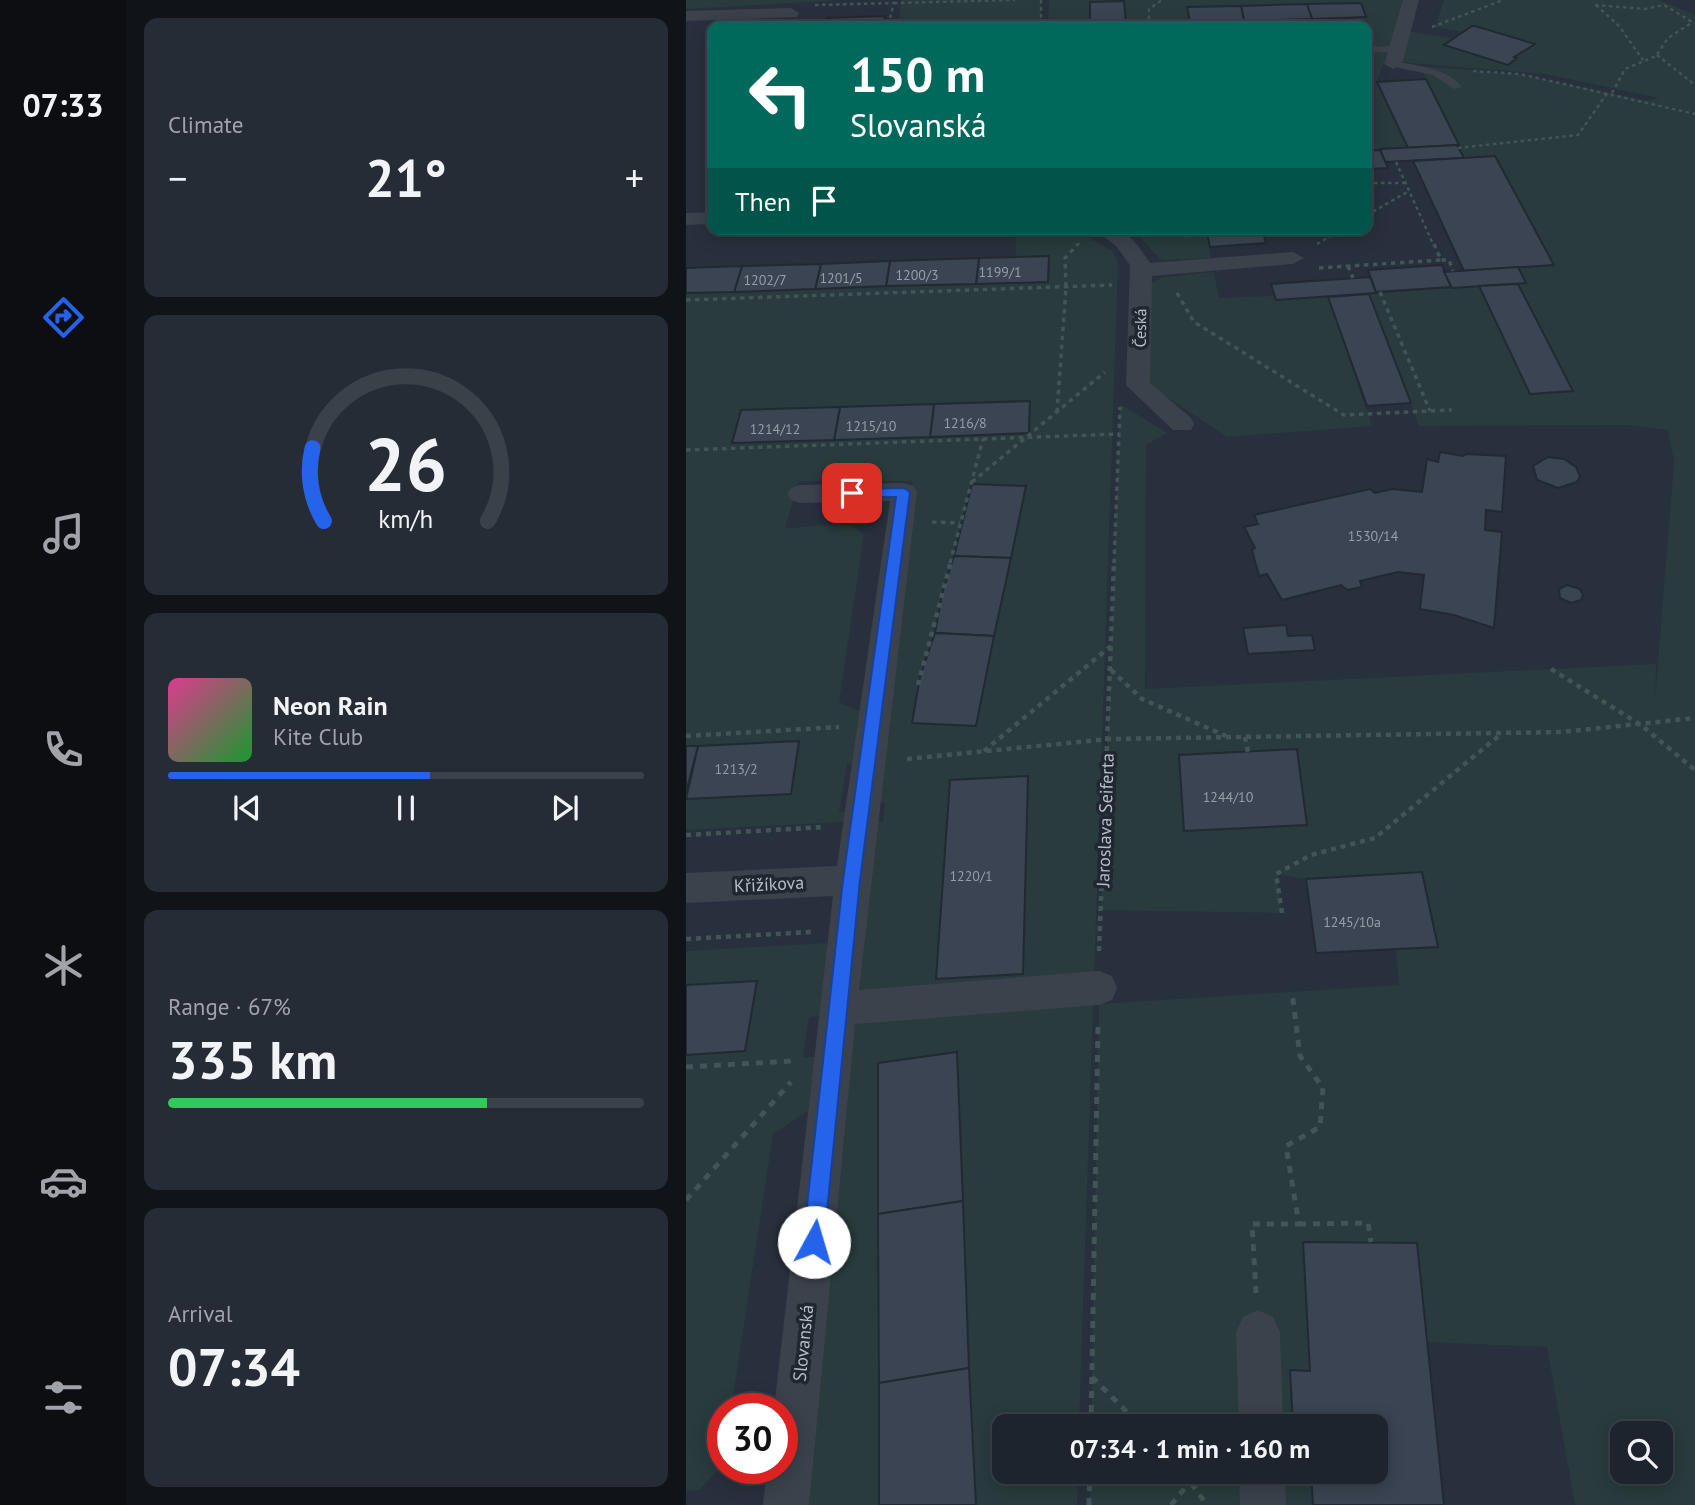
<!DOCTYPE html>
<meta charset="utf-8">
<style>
body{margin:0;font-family:"PT Sans",sans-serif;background:#252c35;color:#f1f3f6;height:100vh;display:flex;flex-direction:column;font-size:26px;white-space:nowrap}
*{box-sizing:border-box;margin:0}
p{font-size:23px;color:#a0a4aa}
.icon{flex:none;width:38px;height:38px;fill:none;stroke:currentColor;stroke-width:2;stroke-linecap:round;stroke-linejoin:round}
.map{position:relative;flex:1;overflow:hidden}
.drawer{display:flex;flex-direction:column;gap:18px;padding:18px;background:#101419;width:560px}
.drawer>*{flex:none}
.hud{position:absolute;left:21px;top:21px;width:665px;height:214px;border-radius:14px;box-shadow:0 4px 18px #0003,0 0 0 2px #3b4149;background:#00695c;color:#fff;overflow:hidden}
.controls{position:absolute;left:924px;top:1421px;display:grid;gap:14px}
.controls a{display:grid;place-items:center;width:63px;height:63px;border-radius:14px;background:#1d242d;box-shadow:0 4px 18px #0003,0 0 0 2px #3b4149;font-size:35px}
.speed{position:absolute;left:21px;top:1393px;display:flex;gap:14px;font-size:35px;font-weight:700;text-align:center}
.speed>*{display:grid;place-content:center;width:91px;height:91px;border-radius:50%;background:#1d242d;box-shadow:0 4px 18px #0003,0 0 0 2px #3b4149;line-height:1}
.speed .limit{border:10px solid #d22;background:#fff;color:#111}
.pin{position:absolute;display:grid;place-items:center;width:60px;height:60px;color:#fff;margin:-30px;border-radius:14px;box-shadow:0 4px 10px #0006}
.me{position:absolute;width:77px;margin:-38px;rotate:6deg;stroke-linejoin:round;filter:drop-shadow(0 0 5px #0008)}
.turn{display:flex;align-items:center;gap:24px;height:147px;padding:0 28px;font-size:32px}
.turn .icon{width:91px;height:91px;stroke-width:2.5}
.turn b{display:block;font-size:49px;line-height:60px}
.then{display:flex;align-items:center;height:66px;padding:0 28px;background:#0003;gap:14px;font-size:26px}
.big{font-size:52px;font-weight:700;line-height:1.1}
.drawer .card{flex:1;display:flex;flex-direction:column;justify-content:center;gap:10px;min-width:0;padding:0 24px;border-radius:14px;background:#252c35}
.drawer .dial{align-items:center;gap:0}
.dial svg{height:182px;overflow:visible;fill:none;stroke:#3b4149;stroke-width:7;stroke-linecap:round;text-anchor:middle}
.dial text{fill:#f1f3f6;stroke:none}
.song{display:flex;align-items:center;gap:21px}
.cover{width:84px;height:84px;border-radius:10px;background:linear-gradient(135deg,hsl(330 70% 55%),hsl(130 70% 35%))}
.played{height:7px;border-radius:4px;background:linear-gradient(90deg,#2563eb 55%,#3b4149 55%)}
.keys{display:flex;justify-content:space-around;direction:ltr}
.heat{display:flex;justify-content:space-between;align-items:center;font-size:38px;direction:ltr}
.charge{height:10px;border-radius:5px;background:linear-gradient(90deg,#34c759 67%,#3b4149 0)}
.trip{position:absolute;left:306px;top:1414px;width:396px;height:70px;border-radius:14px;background:#1d242d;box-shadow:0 4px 18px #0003,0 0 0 2px #3b4149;font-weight:700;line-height:70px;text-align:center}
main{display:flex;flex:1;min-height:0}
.tab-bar{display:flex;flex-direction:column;width:126px;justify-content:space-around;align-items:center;background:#0c0e12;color:#a0a4aa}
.tab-bar .icon{width:49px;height:49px}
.tab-bar .selected{color:#2563eb}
.tab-bar b{font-size:32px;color:#f1f3f6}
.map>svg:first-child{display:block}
</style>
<main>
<nav class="tab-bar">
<b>07:33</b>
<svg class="icon selected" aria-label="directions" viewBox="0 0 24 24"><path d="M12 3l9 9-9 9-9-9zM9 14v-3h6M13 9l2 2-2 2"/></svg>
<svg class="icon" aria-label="music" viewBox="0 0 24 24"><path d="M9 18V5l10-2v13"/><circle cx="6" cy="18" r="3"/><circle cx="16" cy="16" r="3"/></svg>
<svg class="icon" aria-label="phone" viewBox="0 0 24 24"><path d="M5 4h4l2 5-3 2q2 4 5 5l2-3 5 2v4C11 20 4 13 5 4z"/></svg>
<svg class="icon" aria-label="climate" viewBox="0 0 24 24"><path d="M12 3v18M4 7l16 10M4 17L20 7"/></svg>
<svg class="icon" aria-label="car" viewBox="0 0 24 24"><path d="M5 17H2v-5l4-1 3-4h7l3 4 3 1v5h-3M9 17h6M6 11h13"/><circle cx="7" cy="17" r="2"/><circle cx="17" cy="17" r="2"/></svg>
<svg class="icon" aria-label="filters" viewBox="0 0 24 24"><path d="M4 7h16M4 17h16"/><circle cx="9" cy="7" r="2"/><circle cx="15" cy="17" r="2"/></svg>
</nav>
<section class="drawer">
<div class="card"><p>Climate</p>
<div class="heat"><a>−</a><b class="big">21°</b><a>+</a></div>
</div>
<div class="card dial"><svg viewBox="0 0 100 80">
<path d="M14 69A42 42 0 1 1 86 69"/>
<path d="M14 69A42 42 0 0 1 9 37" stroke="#2563eb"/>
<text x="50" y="56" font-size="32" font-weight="700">26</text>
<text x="50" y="72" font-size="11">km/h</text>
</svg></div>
<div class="card">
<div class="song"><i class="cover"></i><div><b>Neon Rain</b><p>Kite Club</p></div></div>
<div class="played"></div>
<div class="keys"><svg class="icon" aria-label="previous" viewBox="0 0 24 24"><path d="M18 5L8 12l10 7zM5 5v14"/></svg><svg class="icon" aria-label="pause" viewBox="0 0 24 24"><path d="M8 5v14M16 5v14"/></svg><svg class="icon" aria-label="next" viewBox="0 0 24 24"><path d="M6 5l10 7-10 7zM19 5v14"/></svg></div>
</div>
<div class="card"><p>Range · 67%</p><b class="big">335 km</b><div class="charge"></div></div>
<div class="card"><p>Arrival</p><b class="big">07:34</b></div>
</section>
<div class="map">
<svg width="1009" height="1505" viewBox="0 0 1009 1505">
<rect width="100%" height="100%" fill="#27303c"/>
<g fill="#293b3d" fill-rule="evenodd">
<polygon points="0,0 157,0 0,9"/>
<polygon points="215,0 355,0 355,26 212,26"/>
<polygon points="363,0 719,0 691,82 722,148 681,151 681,26 362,26"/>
<path d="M758,0H973L1009,15V1505H889L861,1347L741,1342L730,1243L617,1242L624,1371L605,1370L607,1426H405L413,1004L713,985L710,949L752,946L736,872L620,879L591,874L596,913L415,910L434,404L481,433L460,445L459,689L970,664L969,701L988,462L982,430L941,425L733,426L683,294L793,286L887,391L832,284L840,283L832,267L868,264L809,156L778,158L734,66L833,74L962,101L973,98L859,74L712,62L721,31L769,39L760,46L822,65L831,58L830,56L849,45L787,26L777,32L749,27ZM936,1433H975V1472H936Z"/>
<polygon points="439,229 520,229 525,258 475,260 452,235"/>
<path d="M330,230L403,233L402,237L427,251L432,263L393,1426H318V1472H392L391,1505H101L184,822H197L199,803L186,802L226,481H113L99,528C119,529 163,517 178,534L153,702L177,713L170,763L161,764L153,812H161L157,822L0,830V293L290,284L330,258Z"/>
<polygon points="528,272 533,298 589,296 590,300 642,297 686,426 541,437 464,386 463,285 477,277"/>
<polygon points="141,943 144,956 135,1016 123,1017 117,1057 129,1057 122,1111 87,1134 45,1409 37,1409 37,1465 13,1490 0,1491 0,951"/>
<polygon points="404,1472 625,1472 627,1505 403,1505"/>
</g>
<g fill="#3a4452" stroke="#222933" stroke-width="2">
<polygon points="438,1 440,24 404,25 404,2"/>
<polygon points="675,3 680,17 626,19 621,4"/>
<polygon points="621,4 626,19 558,21 555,6"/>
<polygon points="555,6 558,21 504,22 501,7"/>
<polygon points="199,16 197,26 139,26 141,18"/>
<polygon points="786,26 789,26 849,44 828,57 831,58 822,65 758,45"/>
<polygon points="740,79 773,145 722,148 691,82"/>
<polygon points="771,145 778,158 699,162 694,149"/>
<polygon points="694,150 702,168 681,169 681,151"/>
<polygon points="809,156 868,265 778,271 727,161"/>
<polygon points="520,229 576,229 580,243 524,247"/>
<polygon points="363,256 362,282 290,284 293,258"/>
<polygon points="293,258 290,284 200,286 204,261"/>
<polygon points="204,261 200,286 129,289 135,264"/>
<polygon points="135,264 129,289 48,292 56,266"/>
<polygon points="756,265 765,287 690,292 682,270"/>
<polygon points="56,266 48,292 0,293 0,268"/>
<polygon points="832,267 840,283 766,288 758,272"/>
<polygon points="684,277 690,293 590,300 585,284"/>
<polygon points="832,284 887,391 844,394 793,286"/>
<polygon points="683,294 725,403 681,406 642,297"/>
<polygon points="344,401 343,433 244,437 248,404"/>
<polygon points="248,404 244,437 148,440 154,407"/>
<polygon points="154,407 148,440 46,443 55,410"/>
<polygon points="754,452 777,456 780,454 820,456 816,512 800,510 799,530 816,532 808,628 768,615 734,609 738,575 712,572 674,581 676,587 661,590 655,585 596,600 581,574 573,576 566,550 569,548 558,527 572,524 568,515 684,489 689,493 706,489 736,492 741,459 752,462"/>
<polygon points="862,457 878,459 890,467 894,477 891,482 872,488 851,480 847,466"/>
<polygon points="286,484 340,486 325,558 268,556"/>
<polygon points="268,556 325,558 308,636 249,633 256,594"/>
<polygon points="881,585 894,589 897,595 895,600 885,603 874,598 873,589"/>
<polygon points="600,625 602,636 626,635 629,650 562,654 557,628"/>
<polygon points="249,633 308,636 290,726 226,723 234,677"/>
<polygon points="113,741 105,794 0,799 12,746"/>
<polygon points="0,746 12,746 0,793"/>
<polygon points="611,749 621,825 498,831 493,755"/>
<polygon points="342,776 337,974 250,979 264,780"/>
<polygon points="736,872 752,947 630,953 620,879"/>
<polygon points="71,981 59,1051 0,1055 0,985"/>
<polygon points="271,1052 277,1201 192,1214 192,1063"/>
<polygon points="277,1201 283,1368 193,1383 192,1214"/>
<polygon points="617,1242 731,1243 758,1505 627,1505 625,1472 690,1472 690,1426 607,1426 604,1370 624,1371"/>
<polygon points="283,1368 290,1505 193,1505 193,1383"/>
</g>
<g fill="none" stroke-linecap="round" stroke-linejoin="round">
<g stroke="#425455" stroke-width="2.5" stroke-dasharray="3.5 3.5" stroke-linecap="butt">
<polyline points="355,0 355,26"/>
<polyline points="208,3 329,0"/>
<polyline points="129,5 208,3 202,26"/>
<polyline points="909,5 959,9 978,5 1006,22"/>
<polyline points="910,5 933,26 957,60"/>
<polyline points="463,26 463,9 476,0"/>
<polyline points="746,27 817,0"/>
<polyline points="971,55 1009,85"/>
<polyline points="787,71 834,74 1009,114"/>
<polyline points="926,93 939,69 970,56 982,38 1007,22"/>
<polyline points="772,148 892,135 922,92"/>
<polyline points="710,162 748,246"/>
<polyline points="681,183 720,183"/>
<polyline points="681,215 723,191"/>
<polyline points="494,229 502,239"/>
<polyline points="631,244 657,229"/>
<polyline points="391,246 394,242"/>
</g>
<g stroke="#425455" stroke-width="3.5" stroke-dasharray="4.5 4.5" stroke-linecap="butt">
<polyline points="748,244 755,260 763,260 767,271"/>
<polyline points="662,266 667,278"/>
<polyline points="633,268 755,260"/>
<polyline points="694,292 744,411"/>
<polyline points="491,293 508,322 658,415 766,410"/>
<polyline points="0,300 426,285"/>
<polyline points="371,412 380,287 379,258 392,244"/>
<polyline points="0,450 433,434"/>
<polyline points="286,482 419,372"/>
<polyline points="246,522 274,523"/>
<polyline points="264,563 297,439"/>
<polyline points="428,563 434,407"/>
</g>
<g stroke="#425455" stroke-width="4.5" stroke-dasharray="5 5" stroke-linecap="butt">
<polyline points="865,669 955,725 1009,770"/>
<polyline points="425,670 456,699 540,736"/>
<polyline points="232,685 265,561"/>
<polyline points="0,736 153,727"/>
<polyline points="559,737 562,752"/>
<polyline points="298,751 425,646"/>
<polyline points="221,759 422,739 876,732 1009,718"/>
<polyline points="0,835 139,827"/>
<polyline points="596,913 590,874 625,855 689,838 815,734"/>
<polyline points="0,939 125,932"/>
<polyline points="413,951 428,561"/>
</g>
<g stroke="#425455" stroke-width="5" stroke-dasharray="7 7" stroke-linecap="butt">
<polyline points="0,1067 107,1061"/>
<polyline points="0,1200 105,1082"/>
<polyline points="613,1224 682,1223 685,1242"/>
<polyline points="570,1293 566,1224 613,1224 600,1146 634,1127 637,1088 614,1056 606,992"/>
<polyline points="406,1377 455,1426"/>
<polyline points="405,1426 412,1026"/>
<polyline points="497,1472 521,1505"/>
<polyline points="403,1505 404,1472"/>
<polyline points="485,1505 512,1472"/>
</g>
<g fill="#3b424c" fill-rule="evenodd">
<polygon points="711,46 714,47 714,51 681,53 681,47"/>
<path d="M707,61C731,66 759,67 776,87L768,89L747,75L704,66V62Z"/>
</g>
<g fill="#3b424c" fill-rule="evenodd">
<polygon points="717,0 733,0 716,64 707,69 698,64"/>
<polygon points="105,8 113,13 111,17 0,21 0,11"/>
<polygon points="26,212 26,224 0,225 0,213"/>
<path d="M408,229C442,229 445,235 464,263L607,252L618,258L607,264L466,276L464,383L505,418L508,424L505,430H487L440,385L444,265L430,246Z"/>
<polygon points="218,483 227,486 231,492 173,990 413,971 426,976 431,988 426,1000 413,1005 169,1024 123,1505 77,1505 81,1468 96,1468 96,1409 88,1409 147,896 0,903 0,873 151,866 204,501 114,503 105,500 101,494 105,488 114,485"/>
<polygon points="572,1310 587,1317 594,1332 597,1426 553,1426 550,1332 557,1317"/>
<polygon points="553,1472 599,1472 600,1505 554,1505"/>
</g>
</g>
<polygon fill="#2563eb" stroke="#184099" stroke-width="2" points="218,488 224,492 174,880 138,1242 135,1250 128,1253 120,1250 117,1242 157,880 210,497 166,497 159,493 166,489"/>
<g text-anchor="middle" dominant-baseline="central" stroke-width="7" stroke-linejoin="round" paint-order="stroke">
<g font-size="14" fill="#969da8">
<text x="314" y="272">1199/1</text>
<text x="231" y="275">1200/3</text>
<text x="155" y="278">1201/5</text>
<text x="79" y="280">1202/7</text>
<text x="279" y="423">1216/8</text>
<text x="185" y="426">1215/10</text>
<text x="89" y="429">1214/12</text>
<text x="687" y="536">1530/14</text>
<text x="50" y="769">1213/2</text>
<text x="542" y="797">1244/10</text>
<text x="285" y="876">1220/1</text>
<text x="666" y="922">1245/10a</text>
</g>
<g font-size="16" fill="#b7bdc7" stroke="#202731">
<text transform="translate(454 328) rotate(-89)">Česká</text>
</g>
<g font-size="18" fill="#b7bdc7" stroke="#202731">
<text transform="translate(419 820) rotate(-88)">Jaroslava Seiferta</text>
<text transform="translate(83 884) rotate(-3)">Křižíkova</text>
<text transform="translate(117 1343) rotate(-84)">Slovanská</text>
</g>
</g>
</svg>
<div class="controls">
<a><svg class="icon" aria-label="search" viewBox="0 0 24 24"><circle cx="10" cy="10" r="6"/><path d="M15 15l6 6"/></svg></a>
</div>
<div class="speed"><div class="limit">30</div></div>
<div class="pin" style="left:166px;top:493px;background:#d93025"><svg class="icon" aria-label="arrive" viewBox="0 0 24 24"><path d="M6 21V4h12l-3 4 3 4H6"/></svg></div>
<svg class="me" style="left:128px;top:1242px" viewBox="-20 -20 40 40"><circle r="19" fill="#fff"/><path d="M0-13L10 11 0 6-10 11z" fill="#2563eb"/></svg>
<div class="trip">07:34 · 1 min · 160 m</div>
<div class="hud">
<div class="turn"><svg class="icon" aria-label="left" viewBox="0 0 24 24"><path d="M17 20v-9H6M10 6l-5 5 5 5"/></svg><div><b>150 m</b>Slovanská</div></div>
<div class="then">Then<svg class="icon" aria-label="arrive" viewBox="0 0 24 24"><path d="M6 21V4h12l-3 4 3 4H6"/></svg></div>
</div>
</div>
</main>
